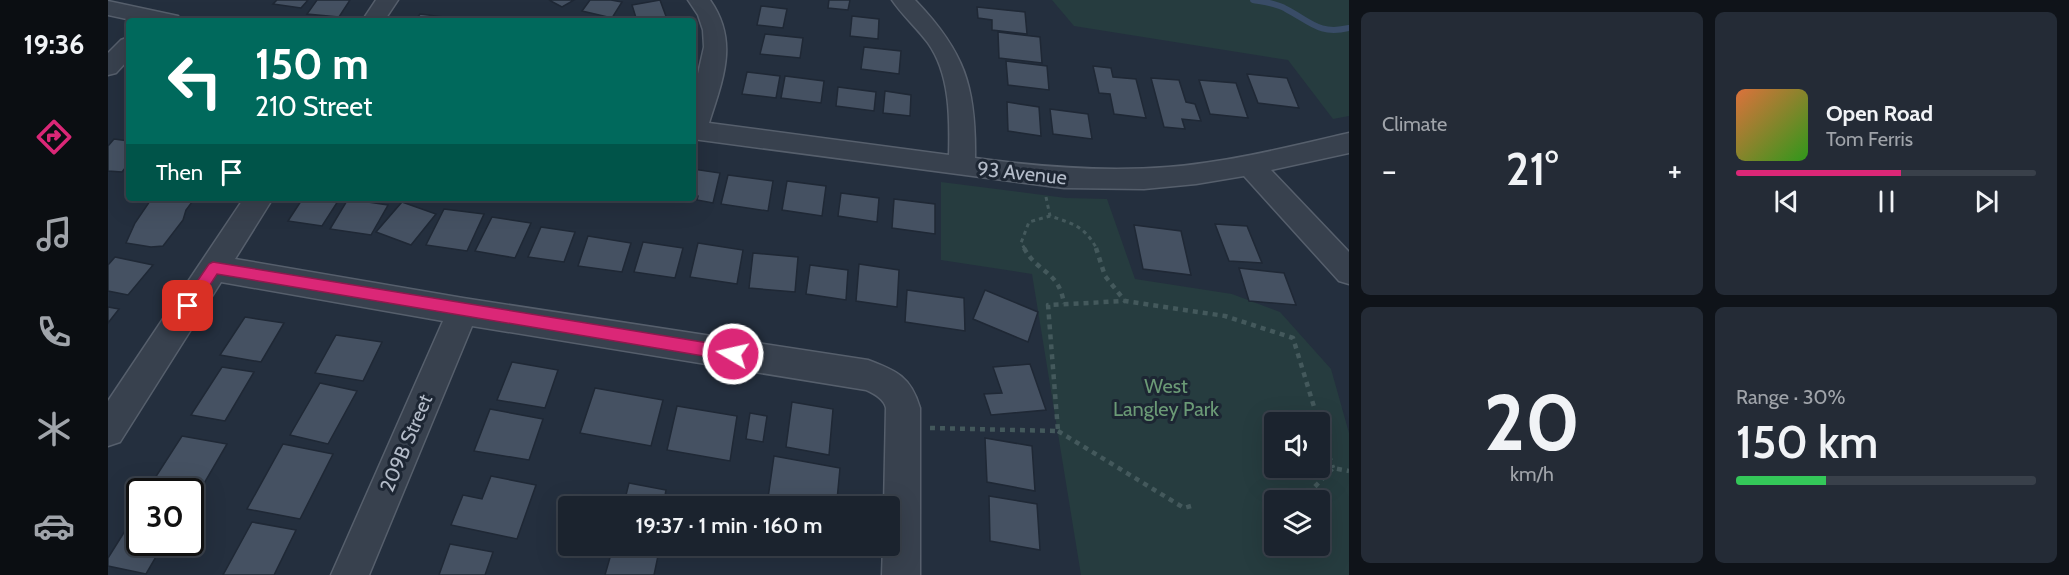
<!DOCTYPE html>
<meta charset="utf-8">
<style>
body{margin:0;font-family:Cabin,sans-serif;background:#242b36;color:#f1f3f6;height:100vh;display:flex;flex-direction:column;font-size:22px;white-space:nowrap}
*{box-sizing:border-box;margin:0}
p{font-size:20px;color:#a0a4aa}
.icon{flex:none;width:33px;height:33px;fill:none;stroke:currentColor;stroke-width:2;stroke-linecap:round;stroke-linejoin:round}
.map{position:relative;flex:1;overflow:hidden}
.panel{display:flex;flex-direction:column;gap:12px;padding:12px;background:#0f1319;width:720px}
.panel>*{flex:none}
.banner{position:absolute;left:18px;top:18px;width:570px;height:183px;border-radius:6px;box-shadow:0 6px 24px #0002,0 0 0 2px #39404a;background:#00695c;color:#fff;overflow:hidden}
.controls{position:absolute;left:1156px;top:412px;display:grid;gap:12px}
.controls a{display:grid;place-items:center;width:66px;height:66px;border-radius:6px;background:#1b232e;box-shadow:0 6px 24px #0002,0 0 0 2px #39404a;font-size:30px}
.speed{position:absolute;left:18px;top:478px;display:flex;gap:12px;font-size:30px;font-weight:700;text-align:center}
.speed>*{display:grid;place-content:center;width:78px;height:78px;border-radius:50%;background:#1b232e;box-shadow:0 6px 24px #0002,0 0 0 2px #39404a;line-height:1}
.speed .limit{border:3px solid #111;border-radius:9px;background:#fff;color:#111}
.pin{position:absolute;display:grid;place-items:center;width:51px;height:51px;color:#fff;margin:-26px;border-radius:12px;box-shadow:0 3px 9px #0006}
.me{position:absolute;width:66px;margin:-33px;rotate:279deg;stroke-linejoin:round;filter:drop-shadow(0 0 4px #0008)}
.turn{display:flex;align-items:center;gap:21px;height:126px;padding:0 30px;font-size:27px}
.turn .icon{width:78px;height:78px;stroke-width:2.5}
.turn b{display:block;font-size:42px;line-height:51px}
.then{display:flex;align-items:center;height:57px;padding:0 30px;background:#0003;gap:12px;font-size:22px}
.big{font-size:45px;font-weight:600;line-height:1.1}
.panel .widget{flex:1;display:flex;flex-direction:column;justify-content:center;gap:9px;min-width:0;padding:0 21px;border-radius:9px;background:#242b36}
.panel .dial{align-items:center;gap:0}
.dial b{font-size:78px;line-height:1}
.song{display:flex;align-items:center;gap:18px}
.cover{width:72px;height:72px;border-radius:9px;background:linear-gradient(135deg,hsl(20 70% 55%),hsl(110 70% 35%))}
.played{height:6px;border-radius:3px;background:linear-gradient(90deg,#db2777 55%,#39404a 55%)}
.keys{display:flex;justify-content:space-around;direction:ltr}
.heat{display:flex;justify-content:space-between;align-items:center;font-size:33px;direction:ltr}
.charge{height:9px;border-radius:4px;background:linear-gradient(90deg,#34c759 30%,#39404a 0)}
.panel .tiles{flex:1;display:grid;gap:12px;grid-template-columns:repeat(2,1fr)}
.trip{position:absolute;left:450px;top:496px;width:342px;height:60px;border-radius:6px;background:#1b232e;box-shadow:0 6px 24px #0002,0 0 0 2px #39404a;font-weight:600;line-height:60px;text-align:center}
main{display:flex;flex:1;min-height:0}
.menu{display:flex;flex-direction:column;width:108px;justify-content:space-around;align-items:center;background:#0b0e12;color:#a0a4aa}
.menu .icon{width:42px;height:42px}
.menu .current{color:#db2777}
.menu b{font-size:27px;color:#f1f3f6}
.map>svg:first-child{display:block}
</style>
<main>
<nav class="menu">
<b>19:36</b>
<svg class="icon current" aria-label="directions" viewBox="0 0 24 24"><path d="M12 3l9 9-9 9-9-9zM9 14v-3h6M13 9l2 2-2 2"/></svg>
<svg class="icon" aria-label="music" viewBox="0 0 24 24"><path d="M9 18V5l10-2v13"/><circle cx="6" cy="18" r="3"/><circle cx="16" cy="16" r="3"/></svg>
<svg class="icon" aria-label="phone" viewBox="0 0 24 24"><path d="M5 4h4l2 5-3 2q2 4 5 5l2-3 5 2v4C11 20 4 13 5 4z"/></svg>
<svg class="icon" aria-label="climate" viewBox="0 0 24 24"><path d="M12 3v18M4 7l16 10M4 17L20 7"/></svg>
<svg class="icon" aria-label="car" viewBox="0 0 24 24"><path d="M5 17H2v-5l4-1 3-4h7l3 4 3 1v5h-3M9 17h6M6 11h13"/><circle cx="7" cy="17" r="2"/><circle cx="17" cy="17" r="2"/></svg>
</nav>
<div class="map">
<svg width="1241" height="575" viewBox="0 0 1241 575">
<rect width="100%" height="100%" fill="#242f3e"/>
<g fill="#263c3f" fill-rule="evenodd">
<polygon points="944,0 1241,0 1241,116 1225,119 1180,60 966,26"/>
<path d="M833,182L958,198L999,199L1027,279L1124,294L1172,312L1223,369L1241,433V575H973L924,274L833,260ZM1167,423H1212V468H1167ZM1167,501H1212V546H1167Z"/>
</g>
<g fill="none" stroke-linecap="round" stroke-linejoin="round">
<path stroke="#394c67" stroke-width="6" d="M1145,0C1156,2 1168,3 1178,9C1203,22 1211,35 1241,28"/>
</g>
<g fill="#455162" stroke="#1f2835" stroke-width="1.5">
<polygon points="169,0 200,0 193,8 165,4"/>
<polygon points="209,0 242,0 231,17 199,14"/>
<polygon points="441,0 466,0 454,7"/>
<polygon points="482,0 503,0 514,2 504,18 474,11"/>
<polygon points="552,0 559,19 529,21 524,5"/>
<polygon points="721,0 742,0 740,10 720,8"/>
<polygon points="653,6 679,9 675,28 649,25"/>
<polygon points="869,7 917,12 919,34 884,30 884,20 870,18"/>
<polygon points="312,14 336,17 333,21 307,21"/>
<polygon points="744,16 771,19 770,39 742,36"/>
<polygon points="890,32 932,37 934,63 891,58"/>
<polygon points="657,34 695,38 692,58 652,54"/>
<polygon points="756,47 793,51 791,74 753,69"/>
<polygon points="898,61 939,66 941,90 900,85"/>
<polygon points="985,66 1003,68 1005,77 1028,79 1038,118 1006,114 1002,94 991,93"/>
<polygon points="639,72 672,76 668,98 634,94"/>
<polygon points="1139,74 1179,78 1191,108 1150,103"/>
<polygon points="677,76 716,81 713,103 673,98"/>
<polygon points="1043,78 1071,80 1078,102 1087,104 1093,121 1074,119 1077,129 1056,127"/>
<polygon points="1091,80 1128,83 1140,118 1102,114"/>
<polygon points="730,87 768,92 766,111 728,106"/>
<polygon points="777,91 803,95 802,116 775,113"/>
<polygon points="899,102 931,107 933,136 900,131"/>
<polygon points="942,109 980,114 984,139 945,134"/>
<polygon points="6,139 21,141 21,163 14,172 0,171 0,146"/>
<polygon points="585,169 612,173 605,203 589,200 590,196 585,195"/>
<polygon points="620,175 665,181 660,211 613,204"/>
<polygon points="679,181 718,186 714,216 674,210"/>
<polygon points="733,193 771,198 769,222 730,216"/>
<polygon points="44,198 87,198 78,210 75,220 55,246 43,247 18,243 27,223"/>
<polygon points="195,198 232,198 214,226 180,221"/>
<polygon points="240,199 280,205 263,235 222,229"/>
<polygon points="786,199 827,204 827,234 784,228"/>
<polygon points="294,202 328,214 303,245 268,232"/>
<polygon points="336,209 376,214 359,251 318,245"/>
<polygon points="384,217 423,223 407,258 367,251"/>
<polygon points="1107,224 1139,226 1154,263 1121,261"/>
<polygon points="1026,225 1073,231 1083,275 1035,269"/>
<polygon points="433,227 467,232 456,262 420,257"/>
<polygon points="480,236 523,243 514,272 470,266"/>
<polygon points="535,242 575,248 567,278 526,272"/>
<polygon points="590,243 635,250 629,284 582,277"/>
<polygon points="645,253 690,257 687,292 641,288"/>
<polygon points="7,257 45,265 20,295 0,291 0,265"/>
<polygon points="751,264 791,270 789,307 748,301"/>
<polygon points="702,265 740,270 738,300 698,294"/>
<polygon points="1131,268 1176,273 1188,305 1141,301"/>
<polygon points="799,290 856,298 857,331 797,322"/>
<polygon points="877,290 930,312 920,342 865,319"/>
<polygon points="0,307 11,309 0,323"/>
<polygon points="137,317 176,323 153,362 112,355"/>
<polygon points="228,335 274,342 255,381 207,373"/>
<polygon points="404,362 450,370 437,408 389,400"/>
<polygon points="922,364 938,410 883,415 876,394 894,393 885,367"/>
<polygon points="114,367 146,372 117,421 83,415"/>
<polygon points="212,383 249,391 220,444 182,435"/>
<polygon points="487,388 555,400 543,446 472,433"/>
<polygon points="684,402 725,409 721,455 678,447"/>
<polygon points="569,406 629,416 622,461 559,450"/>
<polygon points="382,409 435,419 421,460 366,451"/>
<polygon points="642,413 659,416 655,442 638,439"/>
<polygon points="74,436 119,444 94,487 47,478"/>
<polygon points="877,438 924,446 927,491 879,482"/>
<polygon points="175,444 225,454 192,519 139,509"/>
<polygon points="666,456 732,468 729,500 713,497 711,507 705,507 660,498"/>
<polygon points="383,476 428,485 409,539 343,525 355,495 374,499"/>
<polygon points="521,483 558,490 555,507 515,507"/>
<polygon points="881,496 929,504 932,550 882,541"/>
<polygon points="32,507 32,543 56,543 38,574 0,566 0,558"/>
<polygon points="144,522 188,530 166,575 115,575"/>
<polygon points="342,544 385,552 377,575 331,575"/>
<polygon points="505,547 550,556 546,575 497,575"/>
</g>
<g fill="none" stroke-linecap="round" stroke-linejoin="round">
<g stroke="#565f6c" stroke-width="3">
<g id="minor">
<polygon points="268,0 290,0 276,21 254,21"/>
<path d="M580,0H602C631,41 615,79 601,123L841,155C842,117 842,74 820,43C809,28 794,15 784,0H807C857,52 868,87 867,158C931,167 996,172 1060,167C1121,162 1181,147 1241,133V153L1163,170L1241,252V284L1231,281L1136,176L1088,184L1036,189L956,188L585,139V96L596,47L595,30L590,15Z"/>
<polygon points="0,1 70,16 73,21 28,21 0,15"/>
<polygon points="21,37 21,59 8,73 0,75 0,53 13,40"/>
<path d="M136,198H165L127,259L355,298L760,360C789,371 803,377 812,408V575H774L775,546H782V507H776L778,408C776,399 767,394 758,390L364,326L261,575H223L335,321L113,282L12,442L0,446V401Z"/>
</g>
</g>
<g stroke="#44595c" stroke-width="3" stroke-dasharray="4 4" stroke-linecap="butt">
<path d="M938,197L942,216C966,224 976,226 989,249"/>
<polyline points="917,249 913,243 921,222 942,216"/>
</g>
<g stroke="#44595c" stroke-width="4.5" stroke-dasharray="5 5" stroke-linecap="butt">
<path d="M916,248C930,274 951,270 956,304"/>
<polyline points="988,248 997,276 1017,301 1117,316 1185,338 1211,423"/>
<polyline points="1212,427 1225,468"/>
<polyline points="822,428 950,431 940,305 1017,301"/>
<polyline points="950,431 1076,508 1083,506"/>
<polyline points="1193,501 1225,468 1241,471"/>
</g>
<use href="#minor" fill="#38414e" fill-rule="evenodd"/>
</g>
<polygon fill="#db2777" stroke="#8e194d" stroke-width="1.5" points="105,262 625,347 630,349 632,354 630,359 625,361 109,274 85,311 75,311 73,306 75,302 101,264"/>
<g text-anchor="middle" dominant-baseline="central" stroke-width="6" stroke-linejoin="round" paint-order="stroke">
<g font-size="20" fill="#b4bcc9" stroke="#1d2633">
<text transform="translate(914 173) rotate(6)">93 Avenue</text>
<text transform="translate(298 443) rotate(-67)">209B Street</text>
</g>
<g font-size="20" fill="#6b9a76" stroke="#1d2633">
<text x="1058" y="386">West<tspan x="1058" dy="23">Langley Park</tspan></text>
</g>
</g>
</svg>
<div class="controls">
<a><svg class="icon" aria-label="sound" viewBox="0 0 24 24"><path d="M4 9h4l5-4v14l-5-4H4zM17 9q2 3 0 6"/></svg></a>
<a><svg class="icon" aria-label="layers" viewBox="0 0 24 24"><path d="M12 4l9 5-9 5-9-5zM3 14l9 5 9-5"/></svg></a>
</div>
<div class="speed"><div class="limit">30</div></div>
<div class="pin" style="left:80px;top:306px;background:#d93025"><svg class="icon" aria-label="arrive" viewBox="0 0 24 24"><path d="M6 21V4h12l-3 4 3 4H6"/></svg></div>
<svg class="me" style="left:625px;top:354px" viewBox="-20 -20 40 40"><circle r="17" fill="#db2777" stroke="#fff" stroke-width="3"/><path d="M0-11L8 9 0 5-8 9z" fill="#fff"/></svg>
<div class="trip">19:37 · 1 min · 160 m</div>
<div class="banner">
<div class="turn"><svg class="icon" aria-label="left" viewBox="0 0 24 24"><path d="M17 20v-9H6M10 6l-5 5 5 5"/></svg><div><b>150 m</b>210 Street</div></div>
<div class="then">Then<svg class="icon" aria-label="arrive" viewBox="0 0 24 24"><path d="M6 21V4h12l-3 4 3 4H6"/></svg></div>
</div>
</div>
<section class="panel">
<div class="tiles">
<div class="widget"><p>Climate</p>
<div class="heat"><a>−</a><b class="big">21°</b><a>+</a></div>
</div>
<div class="widget">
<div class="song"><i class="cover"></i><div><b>Open Road</b><p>Tom Ferris</p></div></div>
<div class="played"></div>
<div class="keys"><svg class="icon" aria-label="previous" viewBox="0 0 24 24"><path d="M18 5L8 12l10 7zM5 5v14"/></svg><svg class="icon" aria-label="pause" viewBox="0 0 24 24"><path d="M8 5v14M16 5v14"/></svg><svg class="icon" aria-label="next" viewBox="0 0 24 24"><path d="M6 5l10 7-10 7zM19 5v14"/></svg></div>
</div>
<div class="widget dial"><b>20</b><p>km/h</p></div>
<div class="widget"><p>Range · 30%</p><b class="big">150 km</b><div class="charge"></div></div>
</div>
</section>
</main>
